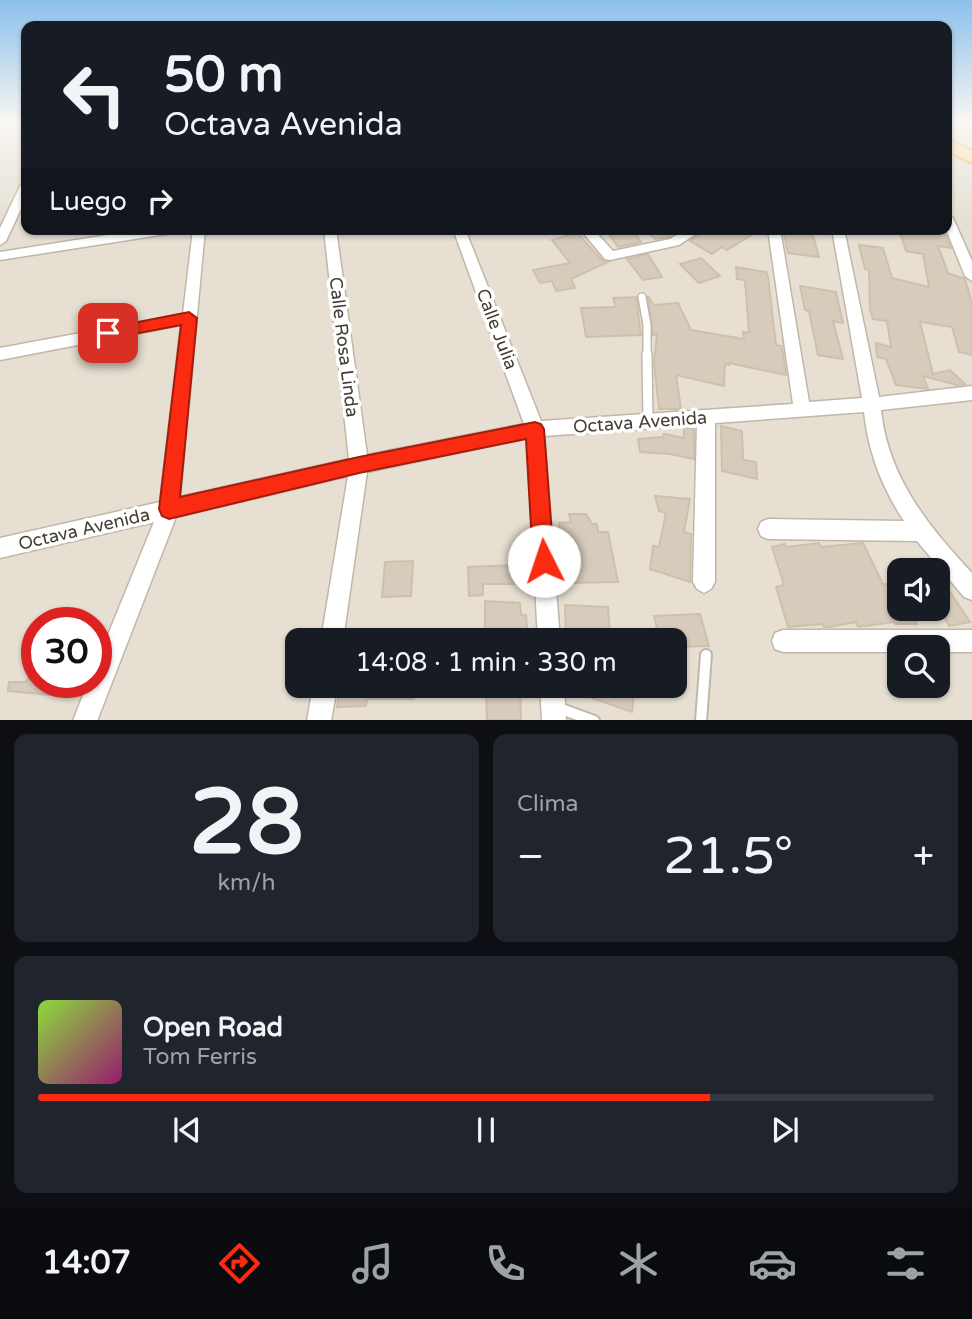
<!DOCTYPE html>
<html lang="es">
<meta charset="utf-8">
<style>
body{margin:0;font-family:"Varela Round",sans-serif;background:#20242c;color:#f1f3f6;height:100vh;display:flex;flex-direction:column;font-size:26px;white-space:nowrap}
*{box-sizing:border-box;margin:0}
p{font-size:23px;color:#9ea1a6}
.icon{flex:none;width:38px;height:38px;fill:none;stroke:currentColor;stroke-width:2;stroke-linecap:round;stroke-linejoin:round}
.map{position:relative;height:720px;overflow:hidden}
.side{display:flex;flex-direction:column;gap:14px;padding:14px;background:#0d0f14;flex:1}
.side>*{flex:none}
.hud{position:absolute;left:21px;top:21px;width:931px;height:214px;border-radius:14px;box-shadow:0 2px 5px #0004;background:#171b24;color:#f1f3f6;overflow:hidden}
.tools{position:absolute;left:887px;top:558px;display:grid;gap:14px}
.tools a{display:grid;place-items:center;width:63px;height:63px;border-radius:14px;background:#171b24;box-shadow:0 2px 5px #0004;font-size:35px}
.speed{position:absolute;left:21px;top:607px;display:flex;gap:14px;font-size:35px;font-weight:700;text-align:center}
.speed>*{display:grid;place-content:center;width:91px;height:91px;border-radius:50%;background:#171b24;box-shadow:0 2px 5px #0004;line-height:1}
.speed .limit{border:10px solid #d22;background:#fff;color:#111}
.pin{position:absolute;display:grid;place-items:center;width:60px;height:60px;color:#fff;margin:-30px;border-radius:14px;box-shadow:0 4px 10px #0006}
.me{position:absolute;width:77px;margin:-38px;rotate:356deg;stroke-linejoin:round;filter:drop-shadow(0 0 5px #0008)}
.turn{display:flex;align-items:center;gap:24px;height:147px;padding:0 28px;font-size:32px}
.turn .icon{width:91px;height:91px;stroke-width:2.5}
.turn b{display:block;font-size:49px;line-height:60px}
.then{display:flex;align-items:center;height:66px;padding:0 28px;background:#0003;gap:14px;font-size:26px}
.big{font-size:52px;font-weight:600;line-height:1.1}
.side .tile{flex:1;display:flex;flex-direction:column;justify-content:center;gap:10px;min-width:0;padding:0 24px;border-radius:14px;background:#20242c}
.side .dial{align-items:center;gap:0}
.dial b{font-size:91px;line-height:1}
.song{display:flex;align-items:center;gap:21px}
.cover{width:84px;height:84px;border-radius:10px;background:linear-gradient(135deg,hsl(90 70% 55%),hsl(320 70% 35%))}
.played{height:7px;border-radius:4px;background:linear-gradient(90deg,#fb2b12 75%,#363941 75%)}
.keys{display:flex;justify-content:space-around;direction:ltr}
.heat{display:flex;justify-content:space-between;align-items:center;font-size:38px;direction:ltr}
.side .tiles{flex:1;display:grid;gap:14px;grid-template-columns:1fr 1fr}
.tile:last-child{grid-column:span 2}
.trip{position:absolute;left:285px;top:628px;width:402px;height:70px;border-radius:14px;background:#171b24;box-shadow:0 2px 5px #0004;font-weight:600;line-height:70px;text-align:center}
.dock{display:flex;height:112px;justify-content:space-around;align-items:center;background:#090b0e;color:#9ea1a6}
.dock .icon{width:49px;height:49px}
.dock .on{color:#fb2b12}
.dock b{font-size:32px;color:#f1f3f6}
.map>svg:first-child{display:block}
</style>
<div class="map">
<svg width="972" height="721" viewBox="0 0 972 721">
<rect width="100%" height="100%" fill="#f2ede4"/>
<path fill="#e6dfd2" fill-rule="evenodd" d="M0,121H26V229H947V121H972V720H0ZM900,570H938V609H900ZM37,623H96V682H37ZM298,640H676V686H298ZM900,648H938V686H900Z"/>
<g fill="#d7cbbc" stroke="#cec0ac" stroke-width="2">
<polygon points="605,229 628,229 634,232 641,242 618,247"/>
<polygon points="645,229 681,229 669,237 655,239"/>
<polygon points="706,229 761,229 727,250 722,247 712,254 690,241"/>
<polygon points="783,229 811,229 819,257 788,253"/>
<polygon points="899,229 922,229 945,234 951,248 938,246 948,273 965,279 972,304 972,355 959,352 952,327 920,322 933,374 950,370 965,384 957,385 923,376 928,389 896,385 886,359 877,357 876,343 891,347 887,321 873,319 870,310 869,270 865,269 859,245 883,248 892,278 929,287 923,254 906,251"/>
<polygon points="577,233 603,261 608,262 571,279 575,288 556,291 552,281 540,283 533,270 570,263 552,240"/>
<polygon points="648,254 662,277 643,280 627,259"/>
<polygon points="701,258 720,276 699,283 680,264"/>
<polygon points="736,267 766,272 768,277 776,345 782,346 786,375 729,363 729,365 725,364 724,386 676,375 681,409 659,409 654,363 657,334 653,335 648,296 654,305 678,303 691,330 744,339 743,332 749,333 745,280 737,279"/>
<polygon points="800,286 836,292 843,323 833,321 843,359 818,355 809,311 805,310"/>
<polygon points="636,297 641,335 586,337 581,308 616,307 613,298"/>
<polygon points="721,426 742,431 743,460 756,462 757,479 722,471"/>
<polygon points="689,428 694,429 694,459 670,454 640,452 638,439 663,437 664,434 684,438 684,429"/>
<polygon points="655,496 690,499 684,532 691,534 690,582 650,569 653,546 659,547 666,513 659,511"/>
<polygon points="569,514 586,514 592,524 597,524 598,532 608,532 618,582 567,583 564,547 562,547 559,523 571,522"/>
<polygon points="819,543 821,547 863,543 883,584 893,584 900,594 900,609 908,609 917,624 895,624 894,622 858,627 856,622 830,627 824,627 822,624 788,627 776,587 784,585 772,547 785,544 786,547"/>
<polygon points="413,561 411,596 382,597 385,562"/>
<polygon points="517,565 518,584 483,584 483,595 469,596 468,567"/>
<polygon points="938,574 970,622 949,626 938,605"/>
<polygon points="485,601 520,603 521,615 526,615 528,640 485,640"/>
<polygon points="565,605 608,607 610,635 600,634 600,640 566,640"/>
<polygon points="700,614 709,646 676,647 676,640 660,640 654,616"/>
<polygon points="37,663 37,682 67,682 63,696 8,691 9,682 26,682"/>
<polygon points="340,686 414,686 414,699 367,699 366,706 337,707"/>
<polygon points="486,686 520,686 521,720 487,720"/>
<polygon points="594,686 635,686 632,712 592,698"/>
</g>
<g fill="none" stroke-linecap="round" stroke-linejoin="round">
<g stroke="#c0b7a9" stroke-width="10">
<polyline id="lane-far2" points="642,297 647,325 647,356"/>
</g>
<g stroke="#c0b7a9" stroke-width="12">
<polyline id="lane-far1" points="647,354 648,421"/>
</g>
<g stroke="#c0b7a9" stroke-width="14">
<g id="lane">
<polyline points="556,707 594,721"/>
<polyline points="701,721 706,655"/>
</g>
</g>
<g stroke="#c0b7a9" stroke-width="3">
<g id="street">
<polygon points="26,183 26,198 6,241 0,245 0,228 20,186"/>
<polygon points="947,214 953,218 972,261 972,281 965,276 946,229"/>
<polygon points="146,229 179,229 173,233 0,260 0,252"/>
<path d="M193,229H205L180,497L349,459L324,229H336L367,455L524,424L453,229H465L541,421L793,404L768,229H780L809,402L862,398L832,229H844L879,397L972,386V400L881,410C888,477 928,526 972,573V600L964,597L917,541L768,539L761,536L758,529L761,522L768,519L904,521C882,488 868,451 864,412L715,423V582L711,589L704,593L697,589L693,582L697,425L544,436L560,640H538L527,438L367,472L343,640H321L348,476L176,517L97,721H73L88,682H96V664L154,522L0,558V538L160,502L181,325L0,360V348L183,314Z"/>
<polygon points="580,229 593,229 613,251 670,239 687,229 703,229 679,245 610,260 605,259"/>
<polygon points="783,630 972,630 972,652 938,652 938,648 900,648 900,652 783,652 775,649 772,641 775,633"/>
<polygon points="313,686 337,686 331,721 307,721"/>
<polygon points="540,686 564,686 566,721 542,721"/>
</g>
</g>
<g stroke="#e4b760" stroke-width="4">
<polygon id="primary" points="947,139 972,151 972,163 947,151"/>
</g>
<use href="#lane-far2" stroke="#fff" stroke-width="7"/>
<use href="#lane-far1" stroke="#fff" stroke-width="9"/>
<use href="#lane" stroke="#fff" stroke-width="10"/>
<use href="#street" fill="#fff" fill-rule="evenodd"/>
<use href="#primary" fill="#feda90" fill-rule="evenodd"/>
</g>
<linearGradient id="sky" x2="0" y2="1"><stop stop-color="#8bc0eb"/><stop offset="0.55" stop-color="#f9f7f3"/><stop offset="1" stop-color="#f9f7f3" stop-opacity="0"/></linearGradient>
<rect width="972" height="222" fill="url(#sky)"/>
<polygon fill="#fb2b12" stroke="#a31c0c" stroke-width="2" points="189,312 197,318 180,497 359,457 535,422 541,424 544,429 554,561 551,569 544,572 536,569 533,561 526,439 359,473 169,519 162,516 159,509 181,325 108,339 101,333 108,328"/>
<g text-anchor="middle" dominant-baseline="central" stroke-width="7" stroke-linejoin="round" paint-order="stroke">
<g font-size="18" fill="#443d34" stroke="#fff">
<text transform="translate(497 329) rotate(69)">Calle Julia</text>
<text transform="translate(344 347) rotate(83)">Calle Rosa Linda</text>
<text transform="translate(640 422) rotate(-4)">Octava Avenida</text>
<text transform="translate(84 529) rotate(-13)">Octava Avenida</text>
</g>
</g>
</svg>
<div class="tools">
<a><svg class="icon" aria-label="sound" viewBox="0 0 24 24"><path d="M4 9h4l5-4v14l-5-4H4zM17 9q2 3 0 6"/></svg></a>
<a><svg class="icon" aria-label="search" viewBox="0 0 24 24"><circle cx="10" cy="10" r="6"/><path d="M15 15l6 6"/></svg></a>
</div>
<div class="speed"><div class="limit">30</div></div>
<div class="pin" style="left:108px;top:333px;background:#d93025"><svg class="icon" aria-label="arrive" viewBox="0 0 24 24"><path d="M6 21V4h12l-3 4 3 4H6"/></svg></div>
<svg class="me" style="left:544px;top:561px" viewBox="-20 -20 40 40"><circle r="19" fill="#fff"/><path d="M0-13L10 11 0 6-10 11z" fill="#fb2b12"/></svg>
<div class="trip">14:08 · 1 min · 330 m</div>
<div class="hud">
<div class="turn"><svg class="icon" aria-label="left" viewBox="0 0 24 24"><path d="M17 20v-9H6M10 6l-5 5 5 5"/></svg><div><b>50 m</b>Octava Avenida</div></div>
<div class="then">Luego<svg class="icon" aria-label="right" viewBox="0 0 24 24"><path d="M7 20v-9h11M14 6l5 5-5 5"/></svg></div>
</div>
</div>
<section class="side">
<div class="tiles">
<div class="tile dial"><b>28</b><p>km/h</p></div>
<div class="tile"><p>Clima</p>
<div class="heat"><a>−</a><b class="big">21.5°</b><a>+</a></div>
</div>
<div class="tile">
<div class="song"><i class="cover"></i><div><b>Open Road</b><p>Tom Ferris</p></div></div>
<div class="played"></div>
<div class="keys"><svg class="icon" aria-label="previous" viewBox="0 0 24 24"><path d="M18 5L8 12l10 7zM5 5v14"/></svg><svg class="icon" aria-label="pause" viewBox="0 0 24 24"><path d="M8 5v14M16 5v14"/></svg><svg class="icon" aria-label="next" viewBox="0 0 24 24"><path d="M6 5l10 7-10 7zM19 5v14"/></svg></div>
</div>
</div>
</section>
<nav class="dock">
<b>14:07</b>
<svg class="icon on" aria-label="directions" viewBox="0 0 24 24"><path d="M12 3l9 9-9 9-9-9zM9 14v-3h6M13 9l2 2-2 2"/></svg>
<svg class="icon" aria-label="music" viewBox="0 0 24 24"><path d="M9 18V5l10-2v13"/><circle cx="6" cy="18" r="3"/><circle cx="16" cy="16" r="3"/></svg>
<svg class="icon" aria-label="phone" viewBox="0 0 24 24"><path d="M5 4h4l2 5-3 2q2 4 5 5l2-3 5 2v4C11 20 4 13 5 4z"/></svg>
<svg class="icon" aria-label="climate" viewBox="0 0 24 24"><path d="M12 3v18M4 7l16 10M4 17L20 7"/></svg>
<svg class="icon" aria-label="car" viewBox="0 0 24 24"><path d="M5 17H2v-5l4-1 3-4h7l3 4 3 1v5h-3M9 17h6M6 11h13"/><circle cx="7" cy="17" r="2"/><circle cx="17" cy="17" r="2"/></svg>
<svg class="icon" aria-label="filters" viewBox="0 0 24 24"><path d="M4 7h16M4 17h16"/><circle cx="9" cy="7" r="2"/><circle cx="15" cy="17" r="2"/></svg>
</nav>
